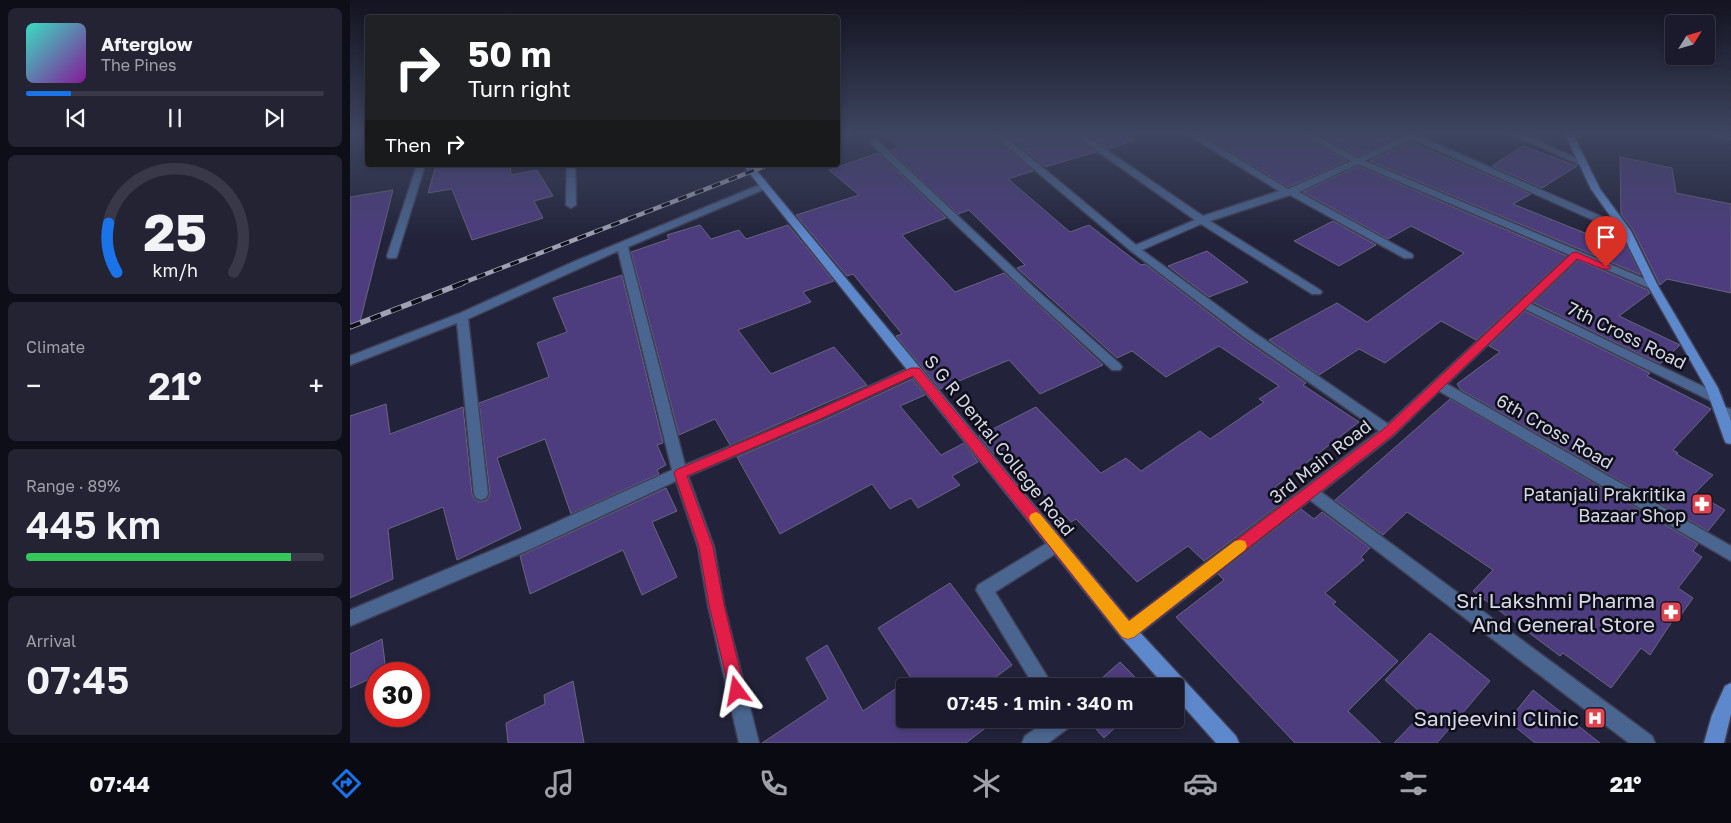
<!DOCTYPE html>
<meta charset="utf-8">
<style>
body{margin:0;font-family:"Golos Text",sans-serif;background:#232334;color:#f1f3f6;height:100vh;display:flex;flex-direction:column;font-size:19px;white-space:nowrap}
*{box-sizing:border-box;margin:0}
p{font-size:16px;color:#9fa1a9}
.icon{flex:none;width:28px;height:28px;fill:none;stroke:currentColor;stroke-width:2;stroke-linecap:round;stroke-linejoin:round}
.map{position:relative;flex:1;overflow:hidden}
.sheet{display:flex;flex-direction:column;gap:8px;padding:8px;background:#0e0e18;width:350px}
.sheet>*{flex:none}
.hud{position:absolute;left:15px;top:15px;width:475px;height:152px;border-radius:5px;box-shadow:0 2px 8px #0003,0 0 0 1px #383848;background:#202124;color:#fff;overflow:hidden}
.needle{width:32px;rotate:53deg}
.buttons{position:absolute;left:1315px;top:15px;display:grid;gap:10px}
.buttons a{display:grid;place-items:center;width:50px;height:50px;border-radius:5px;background:#1a1a2c;box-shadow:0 2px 8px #0003,0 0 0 1px #383848;font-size:25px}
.speed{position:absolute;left:15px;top:662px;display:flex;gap:10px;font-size:25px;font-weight:700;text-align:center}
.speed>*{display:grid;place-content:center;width:65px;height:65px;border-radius:50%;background:#1a1a2c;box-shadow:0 2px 8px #0003,0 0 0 1px #383848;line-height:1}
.speed .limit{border:8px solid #d22;background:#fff;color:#111}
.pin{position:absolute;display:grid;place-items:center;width:42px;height:42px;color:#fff;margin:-51px -21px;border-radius:50% 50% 50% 0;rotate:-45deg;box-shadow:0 0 5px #0007}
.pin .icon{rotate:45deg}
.me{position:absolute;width:55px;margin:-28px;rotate:347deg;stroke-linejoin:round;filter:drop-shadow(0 0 4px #0008)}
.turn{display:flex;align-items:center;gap:18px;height:105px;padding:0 20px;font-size:22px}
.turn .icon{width:65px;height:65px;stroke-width:2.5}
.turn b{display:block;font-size:35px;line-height:42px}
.then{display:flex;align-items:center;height:48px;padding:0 20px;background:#0003;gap:10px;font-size:19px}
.big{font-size:38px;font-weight:600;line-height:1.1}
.sheet .tile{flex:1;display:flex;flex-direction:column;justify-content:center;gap:8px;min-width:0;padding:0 18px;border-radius:8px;background:#232334}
.sheet .dial{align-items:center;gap:0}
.dial svg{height:130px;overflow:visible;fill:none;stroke:#383848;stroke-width:7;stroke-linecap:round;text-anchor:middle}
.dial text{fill:#f1f3f6;stroke:none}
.song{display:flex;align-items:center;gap:15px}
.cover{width:60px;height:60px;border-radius:8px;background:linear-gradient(135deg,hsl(170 70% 55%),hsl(290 70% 35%))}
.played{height:5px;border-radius:2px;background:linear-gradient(90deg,#1a73e8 15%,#383848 15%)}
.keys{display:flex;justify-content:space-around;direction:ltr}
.heat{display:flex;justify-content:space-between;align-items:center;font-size:28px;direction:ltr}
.charge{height:8px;border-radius:4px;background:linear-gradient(90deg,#34c759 89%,#383848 0)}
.trip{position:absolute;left:546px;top:678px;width:288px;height:50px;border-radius:5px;background:#1a1a2c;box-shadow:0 2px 8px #0003,0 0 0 1px #383848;font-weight:600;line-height:50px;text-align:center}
.tab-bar{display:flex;height:80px;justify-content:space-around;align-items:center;background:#0a0a12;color:#9fa1a9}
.tab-bar .icon{width:35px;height:35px}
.tab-bar .current{color:#1a73e8}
.tab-bar b{font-size:22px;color:#f1f3f6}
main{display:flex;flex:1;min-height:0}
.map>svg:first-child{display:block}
</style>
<main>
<section class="sheet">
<div class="tile">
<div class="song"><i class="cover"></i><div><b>Afterglow</b><p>The Pines</p></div></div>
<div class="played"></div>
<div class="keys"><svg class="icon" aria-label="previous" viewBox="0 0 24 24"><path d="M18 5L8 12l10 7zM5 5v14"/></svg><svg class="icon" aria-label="pause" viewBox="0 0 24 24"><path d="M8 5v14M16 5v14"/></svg><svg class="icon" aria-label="next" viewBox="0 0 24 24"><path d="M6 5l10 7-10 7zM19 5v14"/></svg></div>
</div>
<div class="tile dial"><svg viewBox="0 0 100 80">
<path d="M14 69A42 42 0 1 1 86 69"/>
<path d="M14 69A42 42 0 0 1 9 39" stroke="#1a73e8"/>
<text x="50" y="56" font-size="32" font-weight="700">25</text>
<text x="50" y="72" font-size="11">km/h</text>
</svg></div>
<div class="tile"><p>Climate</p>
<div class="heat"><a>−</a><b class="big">21°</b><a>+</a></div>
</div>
<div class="tile"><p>Range · 89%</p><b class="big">445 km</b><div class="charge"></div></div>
<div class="tile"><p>Arrival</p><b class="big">07:45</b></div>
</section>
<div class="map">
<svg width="1381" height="743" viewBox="0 0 1381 743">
<rect width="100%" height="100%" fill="#22233a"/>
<g fill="#4d3d7f" stroke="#69647f">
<polygon points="534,134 640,134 683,171 658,179 720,232 739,225 791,265 795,264 893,339 956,383 953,385 1009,422 925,487 938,498 854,561 838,546 787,582 726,519 721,522 679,479 676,480 659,461 656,463 647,452 644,454 629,436 686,407 751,473 776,458 791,471 850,431 860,439 914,402 909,399 929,386 869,346 816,377 782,351 767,358 667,268 675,265 619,210 608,214 540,150 548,147"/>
<polygon points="656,134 721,134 746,152 695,167"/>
<polygon points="737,134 782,134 783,141 758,149"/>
<polygon points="852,134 950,134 997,161 938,187"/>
<polygon points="968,134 1045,134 1049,137 1008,156"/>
<polygon points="1061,142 1181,194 1163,204 1272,248 1272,236 1291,275 1020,161"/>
<polygon points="1173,146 1227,166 1192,188 1142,166"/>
<polygon points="528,153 596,218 552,235 605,292 654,273 753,365 690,394 659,360 590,389 546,336 552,334 503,274 497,276 446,215 509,195 479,170"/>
<polygon points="1270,157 1322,168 1326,193 1381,204 1381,293 1317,279 1310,285 1283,230 1271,214"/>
<polygon points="86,165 160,165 161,175 187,170 203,196 184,201 193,218 122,240 102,189 78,193"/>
<polygon points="1008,166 1217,256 1126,340 1091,321 1035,363 1009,349 969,375 919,340 987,303 1017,322 1114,253 1061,226 1038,239 953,192"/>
<polygon points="43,190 9,326 0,325 0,197"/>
<polygon points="983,221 1026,245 989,266 944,241"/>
<polygon points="350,225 361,239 389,230 396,239 438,225 484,281 453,292 461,302 388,330 421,374 484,347 517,385 380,445 365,419 329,435 281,252 319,239 317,235"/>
<polygon points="857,251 898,282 859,297 818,266"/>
<polygon points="1229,260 1298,290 1300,293 1269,316 1330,345 1310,364 1184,303"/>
<polygon points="272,275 313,443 307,445 316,465 307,470 309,474 221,514 195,439 147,458 171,529 107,560 93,507 38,529 43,579 0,598 0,416 36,404 40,434 113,407 122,494 124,499 130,502 137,500 140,494 129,403 199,377 187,343 217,332 203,298"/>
<polygon points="1175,311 1300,373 1297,376 1361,409 1323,450 1328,453 1326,454 1363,475 1345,493 1375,510 1358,531 1111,390 1107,384 1150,352 1139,346"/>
<polygon points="562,379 575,395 550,406 591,455 614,443 628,462 602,476 610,485 568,508 561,498 540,509 522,484 430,534 387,457 472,421"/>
<polygon points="1100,399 1348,544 1343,551 1352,557 1328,588 1343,598 1326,622 1323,620 1300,655 1291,648 1261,688 1213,653 1210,656 1123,591 1143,570 1057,512 1033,535 985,500"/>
<polygon points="316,488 327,511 302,522 327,577 292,595 273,550 180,594 170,556"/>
<polygon points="951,509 964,519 972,512 1020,548 1011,557 1014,560 975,593 986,602 983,604 1048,661 998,711 1031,743 945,743 826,617 874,580 868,574"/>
<polygon points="600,583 662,665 634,686 555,686 555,719 647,719 616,743 412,743 478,699 456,658 477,645 513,711 561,678 528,628"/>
<polygon points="1080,633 1140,681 1087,743 1044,743 1072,714 1035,680"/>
<polygon points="32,639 36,671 26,674 26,676 0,688 0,654"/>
<polygon points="770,662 794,686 743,686"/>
<polygon points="223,681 234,743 158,743 156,723 195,704 194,695"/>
<polygon points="1183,690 1250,743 1185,743 1158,721"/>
<polygon points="737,719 774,719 754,738"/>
</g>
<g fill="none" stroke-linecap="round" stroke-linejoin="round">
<g stroke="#3f4056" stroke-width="3">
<g id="street">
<path d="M642,134H652L786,245L845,220L723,134H733L853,216L929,191L837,134H848L938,189L1001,161L952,134H963L1008,158L1055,136L1054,134H1070L1069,136L1280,229V233H1272L1062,139L1015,161L1307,284L1308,286L1307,288H1299L1229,258L1181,304L1371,395L1372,398L1371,401H1361L1175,309L1097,384L1381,546V561L1089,391L1044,435L971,492L1302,736L1305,743H1279L960,500L784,638L778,640L772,638L769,632L772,626L1029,431L894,337L781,251ZM1008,164L1220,255L1038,424L902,331L792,250L851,224L962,294H970L972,292L970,290L860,221L940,195L1054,258H1062L1063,256L1062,254L949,192Z"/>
<polygon points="1161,134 1173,134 1237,163 1230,165"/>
<polygon points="1363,134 1381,135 1381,140 1364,136"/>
<polygon points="521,140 527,140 689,292 770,364 772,367 770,370 762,370 681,296 521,144"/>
<polygon points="67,165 75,165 47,256 46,258 38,258 37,256"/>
<polygon points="217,165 225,165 226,205 221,208 216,205"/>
<polygon points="414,183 417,184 417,188 278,247 335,465 461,413 561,367 565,366 571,370 569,373 471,419 338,476 364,547 374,605 409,743 389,743 358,605 348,547 326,481 181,549 0,626 0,610 169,539 322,470 268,251 118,319 138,494 136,498 131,500 126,498 124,494 107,323 0,365 0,356 108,314 223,262"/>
<polygon points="1371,406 1381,409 1381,419 1366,414 1364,411 1366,408"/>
<polygon points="707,537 713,539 715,544 713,549 645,592 703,686 684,686 626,590 628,585"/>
<polygon points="699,719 723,719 721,726 698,743 672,743 675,736"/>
</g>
</g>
<g stroke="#3f4056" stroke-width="3">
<g id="secondary">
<polygon points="1215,134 1223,134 1250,189 1281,231 1308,286 1368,388 1381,421 1381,444 1376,443 1374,439 1356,388 1298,286 1271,231 1241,189"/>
<polygon points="393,165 402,165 784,626 886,736 889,743 866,743 825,697 825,686 815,686 772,638"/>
<polygon points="1381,683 1381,714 1374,743 1354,743 1362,715 1375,686"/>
</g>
</g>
<use href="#street" fill="#4a658f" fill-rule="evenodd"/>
<use href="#secondary" fill="#5e88cc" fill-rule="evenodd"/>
<g stroke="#a0a1b3" stroke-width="4.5">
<g id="rail-far1">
<polyline points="488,139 499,134"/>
<polyline points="110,284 418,165"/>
</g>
</g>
<g stroke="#a0a1b3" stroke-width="5.5">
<polyline id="rail" points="0,327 113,283"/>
</g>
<use href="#rail-far1" stroke="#0d0e18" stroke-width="3" stroke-dasharray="9" stroke-linecap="butt"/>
<use href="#rail" stroke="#0d0e18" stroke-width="4" stroke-dasharray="11" stroke-linecap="butt"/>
</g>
<linearGradient id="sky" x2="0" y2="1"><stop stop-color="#131320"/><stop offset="0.56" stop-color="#3e4560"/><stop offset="1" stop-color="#3e4560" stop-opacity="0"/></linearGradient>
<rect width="1381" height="239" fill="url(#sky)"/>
<polygon fill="#e11d48" stroke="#92132f" points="1226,252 1261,267 1260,269 1253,269 1227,259 1043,435 784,637 778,639 772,637 563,376 470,419 337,476 363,547 374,605 395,691 393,697 387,699 381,697 359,605 349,547 324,473 326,470 461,413 561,368 569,368 779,621 1035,428 1222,253"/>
<polygon fill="#f59e0b" points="686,512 690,514 779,621 885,541 890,540 895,541 897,546 895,550 784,637 778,639 772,637 681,522 679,518 681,514"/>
<defs>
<g id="pharmacy-square" transform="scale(1.125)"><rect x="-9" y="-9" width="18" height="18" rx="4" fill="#e0444e" stroke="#0d0e18"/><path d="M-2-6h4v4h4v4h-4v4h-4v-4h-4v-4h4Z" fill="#fff"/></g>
<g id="hospital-square" transform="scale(1.125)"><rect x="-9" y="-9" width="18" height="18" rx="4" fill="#e0444e" stroke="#0d0e18"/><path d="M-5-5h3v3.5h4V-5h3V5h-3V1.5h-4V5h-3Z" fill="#fff"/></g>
</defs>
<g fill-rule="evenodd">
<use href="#pharmacy-square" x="1352" y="504"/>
<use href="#pharmacy-square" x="1321" y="612"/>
<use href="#hospital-square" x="1245" y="718"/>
</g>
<g text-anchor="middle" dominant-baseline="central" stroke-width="5" stroke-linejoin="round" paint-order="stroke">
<g font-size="18" fill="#d6d8e8" stroke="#0d0e18">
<text transform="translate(1277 335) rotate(26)">7th Cross Road</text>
<text transform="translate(1205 431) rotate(30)">6th Cross Road</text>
<text transform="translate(650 445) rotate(51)">S G R Dental College Road</text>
<text transform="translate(970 461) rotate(-38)">3rd Main Road</text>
</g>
<g font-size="18" fill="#d6d8e8" stroke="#0d0e18" text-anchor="end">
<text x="1336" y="494">Patanjali Prakritika<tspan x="1336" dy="21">Bazaar Shop</tspan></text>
</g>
<g font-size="21" fill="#d6d8e8" stroke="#0d0e18" text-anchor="end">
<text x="1305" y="600">Sri Lakshmi Pharma<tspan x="1305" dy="24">And General Store</tspan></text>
<text x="1229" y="718">Sanjeevini Clinic</text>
</g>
</g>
</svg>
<div class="buttons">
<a><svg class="needle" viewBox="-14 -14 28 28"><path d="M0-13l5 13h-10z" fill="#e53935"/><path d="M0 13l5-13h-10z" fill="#9fa1a9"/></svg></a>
</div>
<div class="speed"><div class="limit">30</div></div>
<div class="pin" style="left:1256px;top:267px;background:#d93025"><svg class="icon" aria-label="arrive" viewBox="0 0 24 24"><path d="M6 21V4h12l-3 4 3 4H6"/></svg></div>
<svg class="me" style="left:387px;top:691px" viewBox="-20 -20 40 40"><path d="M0-17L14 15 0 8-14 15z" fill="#e11d48" stroke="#fff" stroke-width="4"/></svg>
<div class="trip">07:45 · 1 min · 340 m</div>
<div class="hud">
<div class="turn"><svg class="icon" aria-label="right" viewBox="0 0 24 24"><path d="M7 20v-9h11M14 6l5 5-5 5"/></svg><div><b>50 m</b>Turn right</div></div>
<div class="then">Then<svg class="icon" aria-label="right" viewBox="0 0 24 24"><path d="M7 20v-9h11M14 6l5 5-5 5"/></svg></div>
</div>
</div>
</main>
<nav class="tab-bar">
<b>07:44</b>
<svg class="icon current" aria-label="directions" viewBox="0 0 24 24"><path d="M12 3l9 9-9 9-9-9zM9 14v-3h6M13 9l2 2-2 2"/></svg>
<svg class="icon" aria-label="music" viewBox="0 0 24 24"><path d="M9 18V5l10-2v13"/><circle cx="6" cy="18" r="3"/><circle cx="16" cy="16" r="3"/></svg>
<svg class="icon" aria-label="phone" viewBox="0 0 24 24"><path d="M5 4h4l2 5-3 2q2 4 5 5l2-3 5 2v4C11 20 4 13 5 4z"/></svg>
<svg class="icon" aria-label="climate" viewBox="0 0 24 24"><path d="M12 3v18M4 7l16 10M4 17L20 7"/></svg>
<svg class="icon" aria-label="car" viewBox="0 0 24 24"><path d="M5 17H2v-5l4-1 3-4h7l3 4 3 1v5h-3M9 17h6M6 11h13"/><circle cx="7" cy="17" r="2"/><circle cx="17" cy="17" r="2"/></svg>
<svg class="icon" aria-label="filters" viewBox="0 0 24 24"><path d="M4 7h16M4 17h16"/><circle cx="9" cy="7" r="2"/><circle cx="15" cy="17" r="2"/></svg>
<b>21°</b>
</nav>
